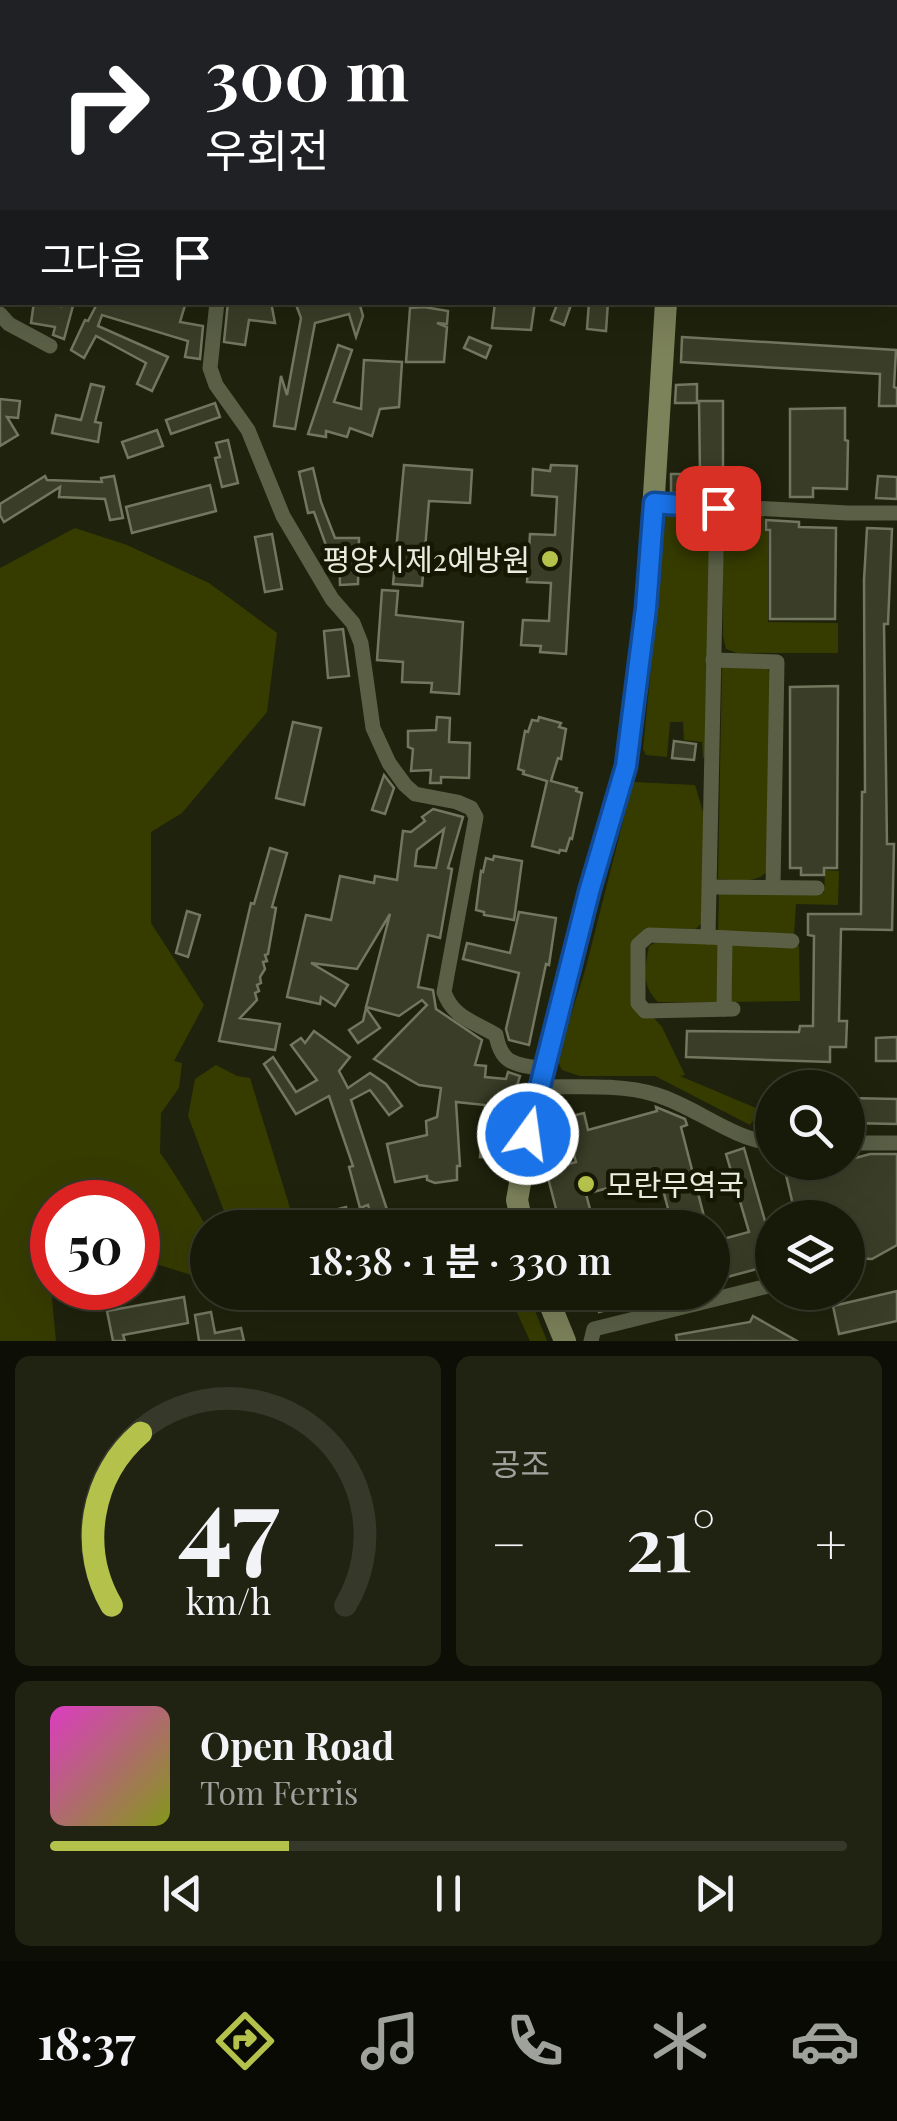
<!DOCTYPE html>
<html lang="ko">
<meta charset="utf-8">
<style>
body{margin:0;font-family:"Playfair Display","Noto Sans KR",serif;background:#202312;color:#f1f3f6;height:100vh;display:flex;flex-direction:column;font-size:38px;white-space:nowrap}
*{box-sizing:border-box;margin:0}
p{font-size:32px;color:#9ea19c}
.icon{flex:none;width:55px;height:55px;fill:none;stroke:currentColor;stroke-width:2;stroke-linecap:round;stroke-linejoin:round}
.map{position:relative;height:1341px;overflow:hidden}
.drawer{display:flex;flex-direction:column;gap:15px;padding:15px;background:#0d0e05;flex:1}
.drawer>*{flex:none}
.hud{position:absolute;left:0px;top:0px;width:898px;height:305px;box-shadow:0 10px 40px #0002,0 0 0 2px #36382a;background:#202124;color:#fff;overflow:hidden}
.fabs{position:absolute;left:755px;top:1070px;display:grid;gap:20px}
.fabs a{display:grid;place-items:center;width:110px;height:110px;border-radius:50%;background:#171a09;box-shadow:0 10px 40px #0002,0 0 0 2px #36382a;font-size:50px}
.speed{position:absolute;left:30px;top:1180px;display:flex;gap:20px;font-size:50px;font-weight:700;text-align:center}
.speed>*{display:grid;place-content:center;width:130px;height:130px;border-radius:50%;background:#171a09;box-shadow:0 10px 40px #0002,0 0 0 2px #36382a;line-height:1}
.speed .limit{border:15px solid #d22;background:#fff;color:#111}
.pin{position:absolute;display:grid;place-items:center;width:85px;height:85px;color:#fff;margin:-42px;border-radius:20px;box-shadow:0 5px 15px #0006}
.me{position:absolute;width:110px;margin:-55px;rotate:14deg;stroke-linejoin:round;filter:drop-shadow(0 0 8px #0008)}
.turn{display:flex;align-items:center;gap:35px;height:210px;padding:0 40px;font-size:45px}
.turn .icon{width:130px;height:130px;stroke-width:2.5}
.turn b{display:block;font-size:70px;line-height:85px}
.then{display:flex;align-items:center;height:95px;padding:0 40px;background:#0003;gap:20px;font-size:38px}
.big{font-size:75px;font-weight:600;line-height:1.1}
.drawer .tile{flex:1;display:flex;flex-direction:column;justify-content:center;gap:15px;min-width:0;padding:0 35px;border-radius:15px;background:#202312}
.drawer .dial{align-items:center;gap:0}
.dial svg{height:260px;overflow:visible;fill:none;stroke:#36382a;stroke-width:7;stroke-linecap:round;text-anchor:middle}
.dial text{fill:#f1f3f6;stroke:none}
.song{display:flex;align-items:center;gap:30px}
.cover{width:120px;height:120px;border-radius:15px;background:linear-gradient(135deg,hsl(310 70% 55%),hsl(70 70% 35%))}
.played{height:10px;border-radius:5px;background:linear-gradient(90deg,#b4c24b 30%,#36382a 30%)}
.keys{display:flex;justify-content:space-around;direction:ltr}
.heat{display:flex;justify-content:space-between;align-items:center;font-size:55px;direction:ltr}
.drawer .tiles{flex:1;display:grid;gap:15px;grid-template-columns:1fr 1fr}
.tile:last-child{grid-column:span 2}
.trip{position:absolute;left:190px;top:1210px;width:540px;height:100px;border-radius:50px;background:#171a09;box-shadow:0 10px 40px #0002,0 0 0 2px #36382a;font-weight:600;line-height:100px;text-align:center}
.tabs{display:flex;height:160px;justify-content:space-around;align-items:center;background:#090a04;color:#9ea19c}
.tabs .icon{width:70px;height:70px}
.tabs .selected{color:#b4c24b}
.tabs b{font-size:45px;color:#f1f3f6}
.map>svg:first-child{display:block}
</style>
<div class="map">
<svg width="897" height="1341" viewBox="0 0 897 1341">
<rect width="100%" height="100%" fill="#1f220c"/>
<g fill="#363c00">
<polygon points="666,511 705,512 710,519 707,756 703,758 702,742 684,740 683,722 670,722 667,757 646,755 643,749"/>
<polygon points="723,515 764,516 764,531 768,532 768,622 838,623 838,653 737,653 726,649 723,636"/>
<path d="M75,528L127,545L209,583L277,633L267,712L182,813L151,832V923L204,1005L174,1061L182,1063L179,1088L161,1113L160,1153C164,1156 206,1224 208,1230C212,1244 208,1265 207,1280L153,1263L138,1244V1202H52L50,1277L56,1341H0V568Z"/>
<path d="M722,666L767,669L771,673L767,871C757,885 733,879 718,879Z"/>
<path d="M633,782L695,785L703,812L705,919L696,929L645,928C627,944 632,971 632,993L662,1027L685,1075L680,1076L756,1108V1116L750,1125L655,1076H580L562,1070L557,1060L586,967Z"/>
<polygon points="825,870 839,871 838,905 796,904 794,935 718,931 719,892 824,893"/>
<path d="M659,941H722L721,1003L658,1002C641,985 645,968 649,946Z"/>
<polygon points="730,943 799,946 800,1001 729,1002"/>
<polygon points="216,1065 237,1076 250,1078 290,1208 284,1227 230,1227 188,1116 195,1079"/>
<polygon points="508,1293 528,1293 547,1341 530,1341"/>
</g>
<g fill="#3a3d27" stroke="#73775f" stroke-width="2.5" fill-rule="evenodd">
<polygon points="34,302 61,306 62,302 74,302 64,339 53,335 55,327 31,323"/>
<polygon points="98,302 186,302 180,322 203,326 200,359 185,357 188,341 102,315 98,326 168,357 152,391 137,384 146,363 96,336 84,358 71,350 85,320 88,321"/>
<polygon points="228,302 271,302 275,323 249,320 245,345 224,342"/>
<polygon points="295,302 359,302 363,316 356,337 349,314 315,323 295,429 274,426 281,376 287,395 301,318"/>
<polygon points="495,302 535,302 531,330 492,328"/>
<polygon points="558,302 572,302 564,325 551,320"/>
<polygon points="589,302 608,302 606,331 587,329"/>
<polygon points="424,307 448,311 447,324 437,323 447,327 444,362 406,362 410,308"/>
<polygon points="469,337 491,346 486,358 464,348"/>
<polygon points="682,337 896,350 894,387 897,388 897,406 879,406 880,374 681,362"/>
<polygon points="338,345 352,350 334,402 361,409 364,360 402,362 399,407 380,409 372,436 350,428 347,437 326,431 326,437 308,434"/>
<polygon points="91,384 104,387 95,422 101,423 98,442 52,433 56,415 81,420"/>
<polygon points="697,384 697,403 675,403 676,385"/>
<polygon points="0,399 20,401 18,418 7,417 18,435 0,446"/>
<polygon points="699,401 723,401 723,493 671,493 671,474 700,474"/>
<polygon points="215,403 220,417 171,434 166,420"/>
<polygon points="845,408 845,440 848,441 847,489 813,488 813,497 790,497 790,409"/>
<polygon points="157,430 163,446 128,458 122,442"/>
<polygon points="228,440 238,483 222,487 215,458 220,457 216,443"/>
<polygon points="404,465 472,470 470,503 429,501 422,586 393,584"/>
<polygon points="551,465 577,466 566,654 540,652 541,646 521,645 523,620 549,621 551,583 527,582 530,534 555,535 557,497 532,495 533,469 550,471"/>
<polygon points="313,468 321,502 335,538 359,538 358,584 340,585 339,547 328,551 314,512 308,513 299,472"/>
<polygon points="45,476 47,480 102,482 101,478 114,476 123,518 110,520 105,499 59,497 60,487 4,522 0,515 0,504"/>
<polygon points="878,476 897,477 897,499 876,498"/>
<polygon points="210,485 216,511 132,533 126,507"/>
<polygon points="766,520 799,522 799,527 836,528 835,619 770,619 770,530 766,530"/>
<polygon points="867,528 892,529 888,624 884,624 887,844 894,844 892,930 841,929 839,1021 847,1021 846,1047 830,1047 830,1062 686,1057 687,1031 799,1032 800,1026 813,1026 814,936 808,935 808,914 861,914 862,792 865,792 864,580"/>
<polygon points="272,534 282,589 265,592 255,537"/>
<polygon points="382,590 398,591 396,615 463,622 459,694 431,692 432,683 402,682 403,662 377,660"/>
<polygon points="343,629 349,676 328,678 324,631"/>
<polygon points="838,686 837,868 824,868 824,875 801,875 801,868 790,868 790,687"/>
<polygon points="437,717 450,718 449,742 470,743 469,778 441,777 441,783 430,783 431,770 411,771 413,749 408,747 408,731 436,730"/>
<polygon points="539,717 561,723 559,727 566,729 561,759 558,758 551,781 577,788 576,791 582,793 572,839 570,838 566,851 560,850 559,853 532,846 547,781 523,774 524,771 518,769 525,731 528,732 532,720 538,721"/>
<polygon points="293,722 321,728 304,805 276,798"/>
<polygon points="674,741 696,744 694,760 672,758"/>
<polygon points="384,775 394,788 385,814 372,810"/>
<path d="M433,809L463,817L448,868L452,869L440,938L428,935L418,987L433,990L436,1009L482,1040L475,1065L486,1066L485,1077L506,1079L508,1072L520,1076L512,1102L518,1104L509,1136H513L509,1158L480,1157L485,1105L456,1102L460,1166H457V1180L435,1183L427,1180V1176L395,1182L387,1144L427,1135L426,1121L437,1117L441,1088L419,1085L374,1059L427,1005L422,1000L399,1016L366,1007L390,914L357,969L311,963L348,985L335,1006L321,997L320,1004L287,997L306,915L331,920L340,876L374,883L375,876L397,880L403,831L411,832L425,821L422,817ZM444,829L436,868L415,866L417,850Z"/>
<polygon points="270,848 287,853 272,907 276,908 268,954 265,955 267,961 263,962 265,969 260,977 261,983 257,985 259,991 255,993 257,1000 240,1018 280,1024 275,1050 219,1041 251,903 254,904"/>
<polygon points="494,856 522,861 514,920 484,915 484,912 476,910 481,871 483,872 486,858 493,860"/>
<polygon points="187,911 200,915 188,957 176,953"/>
<polygon points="519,912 556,918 549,965 546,964 529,1045 509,1040 506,1029 519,973 463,959 467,943 510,953"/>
<polygon points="366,1008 380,1028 358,1043 349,1030 363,1021"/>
<polygon points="314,1031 350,1057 339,1071 348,1088 370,1073 386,1084 402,1106 389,1115 370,1090 351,1100 393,1228 374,1228 368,1205 360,1208 349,1167 353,1166 329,1096 296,1114 264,1064 273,1057 296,1092 317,1080 291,1045 301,1038 305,1043"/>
<polygon points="897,1037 897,1061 876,1061 876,1038"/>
<polygon points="848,1098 897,1099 897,1124 848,1123"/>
<polygon points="656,1107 685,1119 687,1125 681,1127 707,1228 673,1228 659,1174 586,1194 595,1228 561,1228 546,1170 576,1162 564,1118 584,1113 588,1130 657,1111"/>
<polygon points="744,1148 767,1228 772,1227 772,1265 712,1281 712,1242 749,1232 726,1154"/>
<polygon points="870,1154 897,1154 897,1245 872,1259 848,1258 848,1218 796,1218 786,1175 848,1162 848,1160"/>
<polygon points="346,1207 350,1228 334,1228 331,1211"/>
<polygon points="897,1291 897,1321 839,1334 833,1306"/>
<polygon points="594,1292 628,1292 631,1304 599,1312"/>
<polygon points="184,1297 188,1323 123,1335 125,1341 113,1341 107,1311"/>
<polygon points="211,1312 215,1333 241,1328 244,1341 199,1341 195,1315"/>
<polygon points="753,1316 797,1341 677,1341 676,1335 750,1322"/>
</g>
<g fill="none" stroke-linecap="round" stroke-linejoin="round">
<g stroke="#5a5f46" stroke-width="15">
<polyline points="281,0 285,2"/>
<polyline points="0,92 2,97"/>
<path d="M217,302L210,368L216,385L248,430L283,516L332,599L353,623L361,643L373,728L389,763L405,785L415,794L457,802L471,808L476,817L444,992C453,1018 475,1022 496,1035C502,1067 517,1063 545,1070"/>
<polyline points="0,314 9,324 50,346"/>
<polyline points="654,503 848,513 897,513"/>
<polyline points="717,508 708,937 649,935 638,945 638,1003 645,1011 733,1009"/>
<polyline points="713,660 777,662 773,887"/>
<polyline points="710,887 817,888"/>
<polyline points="708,937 792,941"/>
<polyline points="724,1009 725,938"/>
<path d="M541,1087C578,1087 622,1084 657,1095C696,1107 732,1139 772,1143"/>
<polyline points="848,1143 897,1143"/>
<polyline points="591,1341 594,1329 772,1285"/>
</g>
<g stroke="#7c825a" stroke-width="22">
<polyline points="690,2 691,0"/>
<polyline points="523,1228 517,1200 529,1134 589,891 626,766 631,730 647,608 666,302"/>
<polyline points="545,1292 565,1341"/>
</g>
</g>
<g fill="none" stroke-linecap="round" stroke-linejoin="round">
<g stroke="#114b97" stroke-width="25">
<polyline id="route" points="528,1134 589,892 626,766 646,608 654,503 718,508"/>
</g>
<use href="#route" stroke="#1a73e8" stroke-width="18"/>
</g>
<g fill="#b4c24b" stroke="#161804" stroke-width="4">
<circle cx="550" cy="559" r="10"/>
<circle cx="586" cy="1184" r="10"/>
</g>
<g text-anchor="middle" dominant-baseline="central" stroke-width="9" stroke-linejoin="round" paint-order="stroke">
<g font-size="30" fill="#e9ecde" stroke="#161804" text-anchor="end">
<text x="530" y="559">평양시제2예방원</text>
<text x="606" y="1184" text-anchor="start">모란무역국</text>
</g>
</g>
</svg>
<div class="fabs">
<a><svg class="icon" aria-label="search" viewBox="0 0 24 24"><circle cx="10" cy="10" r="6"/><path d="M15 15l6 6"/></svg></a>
<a><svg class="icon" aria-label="layers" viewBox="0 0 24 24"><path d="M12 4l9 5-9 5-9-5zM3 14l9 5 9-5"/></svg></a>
</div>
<div class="speed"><div class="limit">50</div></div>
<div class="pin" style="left:718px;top:508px;background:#d93025"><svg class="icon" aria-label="arrive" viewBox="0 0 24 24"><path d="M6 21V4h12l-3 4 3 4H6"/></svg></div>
<svg class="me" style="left:528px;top:1134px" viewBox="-20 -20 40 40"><circle r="17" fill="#1a73e8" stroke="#fff" stroke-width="3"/><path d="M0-11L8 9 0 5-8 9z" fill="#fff"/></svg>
<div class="trip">18:38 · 1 분 · 330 m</div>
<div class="hud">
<div class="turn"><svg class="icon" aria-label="right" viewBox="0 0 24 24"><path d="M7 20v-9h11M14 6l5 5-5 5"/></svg><div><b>300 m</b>우회전</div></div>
<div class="then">그다음<svg class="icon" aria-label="arrive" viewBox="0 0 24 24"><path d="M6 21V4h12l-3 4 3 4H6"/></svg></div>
</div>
</div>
<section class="drawer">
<div class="tiles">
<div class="tile dial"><svg viewBox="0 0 100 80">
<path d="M14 69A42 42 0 1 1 86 69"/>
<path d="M14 69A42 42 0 0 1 23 16" stroke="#b4c24b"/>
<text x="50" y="56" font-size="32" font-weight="700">47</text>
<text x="50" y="72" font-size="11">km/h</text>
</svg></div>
<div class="tile"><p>공조</p>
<div class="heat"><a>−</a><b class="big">21°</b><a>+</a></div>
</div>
<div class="tile">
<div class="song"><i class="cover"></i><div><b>Open Road</b><p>Tom Ferris</p></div></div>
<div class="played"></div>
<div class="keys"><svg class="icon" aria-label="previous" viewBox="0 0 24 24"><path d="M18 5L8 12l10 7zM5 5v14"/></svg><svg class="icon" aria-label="pause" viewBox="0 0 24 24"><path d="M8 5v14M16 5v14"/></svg><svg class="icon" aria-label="next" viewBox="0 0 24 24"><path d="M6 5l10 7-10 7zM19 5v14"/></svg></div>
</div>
</div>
</section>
<nav class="tabs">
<b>18:37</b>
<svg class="icon selected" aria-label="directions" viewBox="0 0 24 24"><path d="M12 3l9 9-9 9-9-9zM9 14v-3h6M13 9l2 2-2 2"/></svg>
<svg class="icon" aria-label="music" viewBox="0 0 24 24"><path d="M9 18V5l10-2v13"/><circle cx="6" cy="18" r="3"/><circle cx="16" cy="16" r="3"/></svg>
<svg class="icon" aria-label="phone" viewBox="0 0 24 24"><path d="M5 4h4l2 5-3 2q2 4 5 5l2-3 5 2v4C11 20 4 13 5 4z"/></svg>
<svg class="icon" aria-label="climate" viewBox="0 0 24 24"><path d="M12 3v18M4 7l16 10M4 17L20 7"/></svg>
<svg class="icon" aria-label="car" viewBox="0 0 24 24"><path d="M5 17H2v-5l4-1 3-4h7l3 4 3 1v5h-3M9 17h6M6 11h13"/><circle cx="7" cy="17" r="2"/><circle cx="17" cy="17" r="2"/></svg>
</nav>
